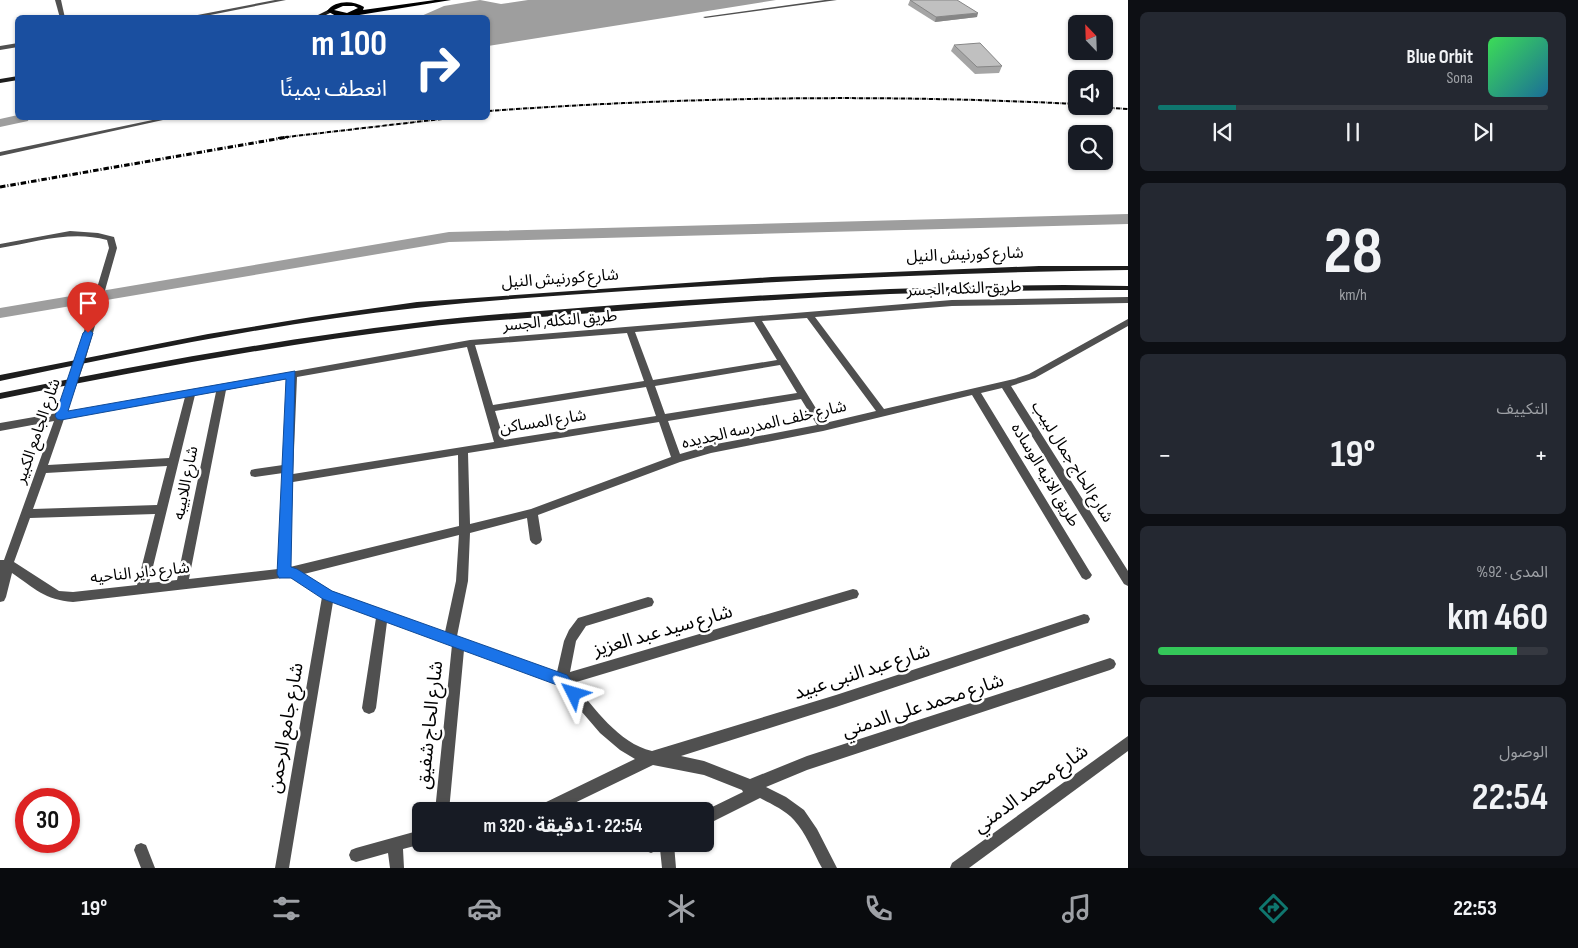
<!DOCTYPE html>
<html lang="ar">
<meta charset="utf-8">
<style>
body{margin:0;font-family:"Sofia Sans Condensed","Noto Sans Arabic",sans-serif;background:#242831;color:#f1f3f6;direction:rtl;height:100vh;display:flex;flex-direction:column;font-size:19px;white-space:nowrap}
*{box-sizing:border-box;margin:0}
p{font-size:16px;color:#9ea1a6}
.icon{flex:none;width:28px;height:28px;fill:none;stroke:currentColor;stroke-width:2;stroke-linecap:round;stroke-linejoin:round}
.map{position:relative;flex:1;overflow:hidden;direction:ltr}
.panel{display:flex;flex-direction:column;gap:12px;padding:12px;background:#0d0f14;width:450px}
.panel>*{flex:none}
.banner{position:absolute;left:15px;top:15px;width:475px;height:105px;border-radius:8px;box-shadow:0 1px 4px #0004;direction:rtl;background:#1a4fa0;color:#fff;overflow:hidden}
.needle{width:32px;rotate:337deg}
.controls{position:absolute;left:1068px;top:15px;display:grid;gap:10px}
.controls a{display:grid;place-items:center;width:45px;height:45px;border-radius:8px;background:#171b24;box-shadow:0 1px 4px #0004;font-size:25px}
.speed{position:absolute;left:15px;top:788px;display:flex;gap:10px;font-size:25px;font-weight:700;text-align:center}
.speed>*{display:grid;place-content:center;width:65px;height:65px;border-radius:50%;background:#171b24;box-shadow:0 1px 4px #0004;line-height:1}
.speed .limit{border:8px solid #d22;background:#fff;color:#111}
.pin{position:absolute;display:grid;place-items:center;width:42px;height:42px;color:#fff;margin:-51px -21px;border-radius:50% 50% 50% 0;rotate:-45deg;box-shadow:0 0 5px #0007}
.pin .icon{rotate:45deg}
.me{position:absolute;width:55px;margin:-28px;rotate:310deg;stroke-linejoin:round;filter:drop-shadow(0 0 4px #0008)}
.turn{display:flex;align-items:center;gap:18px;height:105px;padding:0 20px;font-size:22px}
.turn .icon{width:65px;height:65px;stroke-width:2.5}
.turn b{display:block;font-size:35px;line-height:42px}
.big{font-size:38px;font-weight:700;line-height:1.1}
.panel .tile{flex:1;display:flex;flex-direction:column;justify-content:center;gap:8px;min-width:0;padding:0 18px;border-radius:8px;background:#242831}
.panel .dial{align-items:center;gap:0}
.dial b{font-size:65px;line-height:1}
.song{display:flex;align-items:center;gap:15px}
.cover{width:60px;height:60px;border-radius:8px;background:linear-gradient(135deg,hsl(130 70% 55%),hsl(200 70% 35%))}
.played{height:5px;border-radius:2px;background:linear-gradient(90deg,#0f766e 20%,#363941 20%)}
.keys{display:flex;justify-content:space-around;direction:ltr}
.heat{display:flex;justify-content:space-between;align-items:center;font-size:28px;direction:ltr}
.charge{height:8px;border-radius:4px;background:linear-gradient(90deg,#34c759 92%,#363941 0)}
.trip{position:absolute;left:412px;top:802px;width:302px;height:50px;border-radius:8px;background:#171b24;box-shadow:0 1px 4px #0004;font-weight:700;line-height:50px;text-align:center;direction:rtl}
.dock{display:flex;height:80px;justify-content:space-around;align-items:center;background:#090b0e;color:#9ea1a6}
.dock .icon{width:35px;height:35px}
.dock .selected{color:#0f766e}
.dock b{font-size:22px;color:#f1f3f6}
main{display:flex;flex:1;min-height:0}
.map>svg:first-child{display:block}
</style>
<main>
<section class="panel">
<div class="tile">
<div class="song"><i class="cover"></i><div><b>Blue Orbit</b><p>Sona</p></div></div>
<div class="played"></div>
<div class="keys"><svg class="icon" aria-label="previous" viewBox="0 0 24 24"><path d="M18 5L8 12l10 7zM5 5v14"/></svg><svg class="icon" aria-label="pause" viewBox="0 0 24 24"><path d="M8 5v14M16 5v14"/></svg><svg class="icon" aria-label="next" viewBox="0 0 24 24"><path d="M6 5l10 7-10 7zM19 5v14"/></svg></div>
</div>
<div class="tile dial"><b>28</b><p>km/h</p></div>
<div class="tile"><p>التكييف</p>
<div class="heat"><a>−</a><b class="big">19°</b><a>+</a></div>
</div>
<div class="tile"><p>المدى · 92%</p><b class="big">460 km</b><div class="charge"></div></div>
<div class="tile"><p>الوصول</p><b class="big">22:54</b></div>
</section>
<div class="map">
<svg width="1128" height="868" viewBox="0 0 1128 868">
<rect width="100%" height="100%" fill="#fff"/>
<polygon fill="#9e9e9e" points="480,0 501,4 528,0 776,0 488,46 488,18 419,17 444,6"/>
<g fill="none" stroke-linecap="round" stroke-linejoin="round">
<g fill="#9e9e9e" fill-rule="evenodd">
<polygon points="18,115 18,118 29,118 28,121 0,127 0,119"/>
<polygon points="1128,214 1128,224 449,242 0,318 0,308 449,232"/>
</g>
<polygon fill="#505050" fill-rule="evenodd" points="825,0 837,0 705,18 703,17"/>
<g fill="#505050" fill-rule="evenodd">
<polygon points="55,0 61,0 65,18 60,18"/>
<polygon points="275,0 286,0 195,18 182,18"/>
<polygon points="18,43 18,47 0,50 0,46"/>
<polygon points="162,118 172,118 0,156 0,152"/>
<path d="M70,231L98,233L114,237L117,248L85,361L67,412L470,340L952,300L1128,297V303L952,306L815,317L884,409L1014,379L1029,374L1128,319V326L1035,378L1011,386L1128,571V586L1124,584L1002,388L981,393L1090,572L1092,575L1090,578L1086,580L1082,578L972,395L823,431L711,453L680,462L538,515L542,540L540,543L536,545L532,543L530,540L527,518L470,533L468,581L457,636L557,672L564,641L569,630L578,618L648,597L652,598L654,602L652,606L586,626L576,641L570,672L853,589L857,590L859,594L857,598L853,599L573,683C595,708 618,743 652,751L836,695L1084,614L1088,615L1090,619L1088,623L1084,624L836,707L681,756L704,761L750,779L807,756L1110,658L1114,660L1116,664L1114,668L1110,670L807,770L766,787L786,797L804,810L817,829L837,868H822C813,852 806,833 794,820C785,810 771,804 760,798L706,825V811H704L743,792L742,790L704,775L653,765L558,811H536L538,806L635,759L620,750L600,733L558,684L464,650L449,811H435L452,645L387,622L376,708L374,712L369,714L364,712L362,708L376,618L333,602L289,868H275L322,597L290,577L73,602C45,600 34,588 12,573L6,597L4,601L0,602V560H4L54,421L0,431V423L57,413L75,361L109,248L107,240C72,230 35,242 0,248V244ZM807,318L876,411L825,423L762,321ZM754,322L777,360L653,380L635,332ZM627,333L644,381L493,405L475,345ZM467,347L494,442L293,474L297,377ZM780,365L797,393L665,414L655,386ZM287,379L283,465L255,469L251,470L250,473L251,476L255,477L283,473L278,569L189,579L226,390ZM646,387L656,416L504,440L495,411ZM216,392L177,580L149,583L195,395ZM185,397L169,458L48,465L64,419ZM801,399L817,425L711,445L680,454L668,421ZM659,422L671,457L531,509L470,524L468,453ZM458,455L459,526L290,567L293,482ZM167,466L157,505L33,509L46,473ZM155,514L137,585L73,592L59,591L14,562L30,518ZM459,535L456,581L445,632L332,591L304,574Z"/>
<polygon points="1128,736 1128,751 969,868 950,868 952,863"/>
<polygon points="421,830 422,844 403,849 404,868 390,868 388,853 356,862 351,860 349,855 351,850 356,848"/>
<polygon points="141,843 146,845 155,868 141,868 134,850 136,845"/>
<polygon points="645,844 674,844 676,868 662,868 660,849 651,853 646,851 644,846"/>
</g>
<g fill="#1d1d1d" fill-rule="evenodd">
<polygon points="330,9 332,12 320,18 312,18"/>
<polygon points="18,76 18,80 0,83 0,79"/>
<path d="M1039,266H1128V270C960,272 793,280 626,291C556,296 486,300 416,308C276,323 138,352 0,381V375L208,334L312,317L417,302L772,277Z"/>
<path d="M1064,285L1128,286V290C949,289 771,298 592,313C534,318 475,321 416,328C276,345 138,371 0,399V393C137,365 275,340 414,323C473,315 532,312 591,307C748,295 906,286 1064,285Z"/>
</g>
<path fill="#000" fill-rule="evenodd" d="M435,0H451L347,17L336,16L327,11C335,0 353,0 364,7L363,10ZM343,6H354L358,8L347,13L334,10Z"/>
<g stroke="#000" stroke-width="2" stroke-dasharray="4.5 1 0.5 1" stroke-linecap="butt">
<polyline points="1081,106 1128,109"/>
<path d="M488,111C684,97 880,94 1076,104"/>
<polyline points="278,138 450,118"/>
</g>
<polyline stroke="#000" stroke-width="3" stroke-dasharray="5.5 2 1 2" stroke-linecap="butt" points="0,187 288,137"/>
</g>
<g fill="#a5a5a5">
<polygon points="910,0 977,17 935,22 908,5"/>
<polygon points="954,45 1002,66 999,73 975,74 951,51"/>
</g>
<polygon fill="#868686" points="978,13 977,17 935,22 936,17"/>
<g fill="#c0c0c0" stroke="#868686">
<polygon points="910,0 957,0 978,13 936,17"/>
<polygon points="980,43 1002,66 977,67 954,45"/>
</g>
<polygon fill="#1a73e8" stroke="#114b97" points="88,329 93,333 68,411 295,371 291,567 297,569 332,591 567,675 582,694 580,699 574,701 569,699 557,685 323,599 291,578 279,578 277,574 286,379 61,420 57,419 55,416 83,333"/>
<g text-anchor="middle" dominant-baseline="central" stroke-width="5" stroke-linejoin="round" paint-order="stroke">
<g font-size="16" fill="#000" stroke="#fff">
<text transform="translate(965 255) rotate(-2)">شارع كورنيش النيل</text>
<text transform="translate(560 279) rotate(-4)">شارع كورنيش النيل</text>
<text transform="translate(964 289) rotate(-2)">طريق النكله, الجسر</text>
<text transform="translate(560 321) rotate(-5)">طريق النكله, الجسر</text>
<text transform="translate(543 422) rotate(-9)">شارع المساكن</text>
<text transform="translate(764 425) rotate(-13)">شارع خلف المدرسه الجديده</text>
<text transform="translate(38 431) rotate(-71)">شارع الجامع الكبير</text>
<text transform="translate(1072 462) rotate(58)">شارع الحاج جمال لبيب</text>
<text transform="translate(1045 475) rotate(59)">طريق الانيه الوساده</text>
<text transform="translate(186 483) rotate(-79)">شارع اللابيبه</text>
<text transform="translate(140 573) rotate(-6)">شارع داير الناحيه</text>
</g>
<g font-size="19" fill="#000" stroke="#fff">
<text transform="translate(663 631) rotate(-16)">شارع سيد عبد العزيز</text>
<text transform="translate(862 672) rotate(-18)">شارع عبد النبى عبيد</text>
<text transform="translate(923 706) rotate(-18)">شارع محمد على الدمني</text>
<text transform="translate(430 725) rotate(-84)">شارع الحاج شفيق</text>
<text transform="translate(286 728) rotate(-80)">شارع جامع الرحمن</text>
<text transform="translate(1031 789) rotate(-36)">شارع محمد الدمني</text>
</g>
</g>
</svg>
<div class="controls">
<a><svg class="needle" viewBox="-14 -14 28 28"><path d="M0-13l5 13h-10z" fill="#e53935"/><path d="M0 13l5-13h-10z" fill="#9ea1a6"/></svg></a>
<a><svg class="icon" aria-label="sound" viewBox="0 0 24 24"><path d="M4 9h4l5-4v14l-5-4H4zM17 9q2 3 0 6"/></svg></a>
<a><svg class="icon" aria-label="search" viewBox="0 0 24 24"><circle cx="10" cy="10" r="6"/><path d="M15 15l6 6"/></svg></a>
</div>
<div class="speed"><div class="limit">30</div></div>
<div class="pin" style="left:88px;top:333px;background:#d93025"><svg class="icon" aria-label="arrive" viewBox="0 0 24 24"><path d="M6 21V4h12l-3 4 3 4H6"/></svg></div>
<svg class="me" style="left:574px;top:694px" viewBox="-20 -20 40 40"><path d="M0-17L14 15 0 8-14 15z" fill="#1a73e8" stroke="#fff" stroke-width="4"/></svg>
<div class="trip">22:54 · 1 دقيقة · 320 m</div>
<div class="banner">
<div class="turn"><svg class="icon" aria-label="right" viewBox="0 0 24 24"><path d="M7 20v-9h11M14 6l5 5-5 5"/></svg><div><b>100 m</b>انعطف يمينًا</div></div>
</div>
</div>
</main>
<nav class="dock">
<b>22:53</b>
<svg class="icon selected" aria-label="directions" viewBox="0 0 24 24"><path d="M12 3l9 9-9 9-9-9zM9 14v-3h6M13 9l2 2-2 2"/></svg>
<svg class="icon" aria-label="music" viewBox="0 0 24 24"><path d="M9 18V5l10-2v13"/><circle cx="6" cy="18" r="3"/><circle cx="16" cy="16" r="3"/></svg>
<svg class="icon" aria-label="phone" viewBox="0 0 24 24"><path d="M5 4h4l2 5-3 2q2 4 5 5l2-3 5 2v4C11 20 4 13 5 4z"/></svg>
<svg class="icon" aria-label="climate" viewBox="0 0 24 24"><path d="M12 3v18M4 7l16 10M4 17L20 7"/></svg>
<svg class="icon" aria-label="car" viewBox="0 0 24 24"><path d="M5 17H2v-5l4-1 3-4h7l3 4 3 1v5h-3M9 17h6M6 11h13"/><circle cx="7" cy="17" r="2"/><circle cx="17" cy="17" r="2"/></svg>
<svg class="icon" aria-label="filters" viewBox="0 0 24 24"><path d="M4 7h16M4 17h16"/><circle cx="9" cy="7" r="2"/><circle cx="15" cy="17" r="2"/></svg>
<b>19°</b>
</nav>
